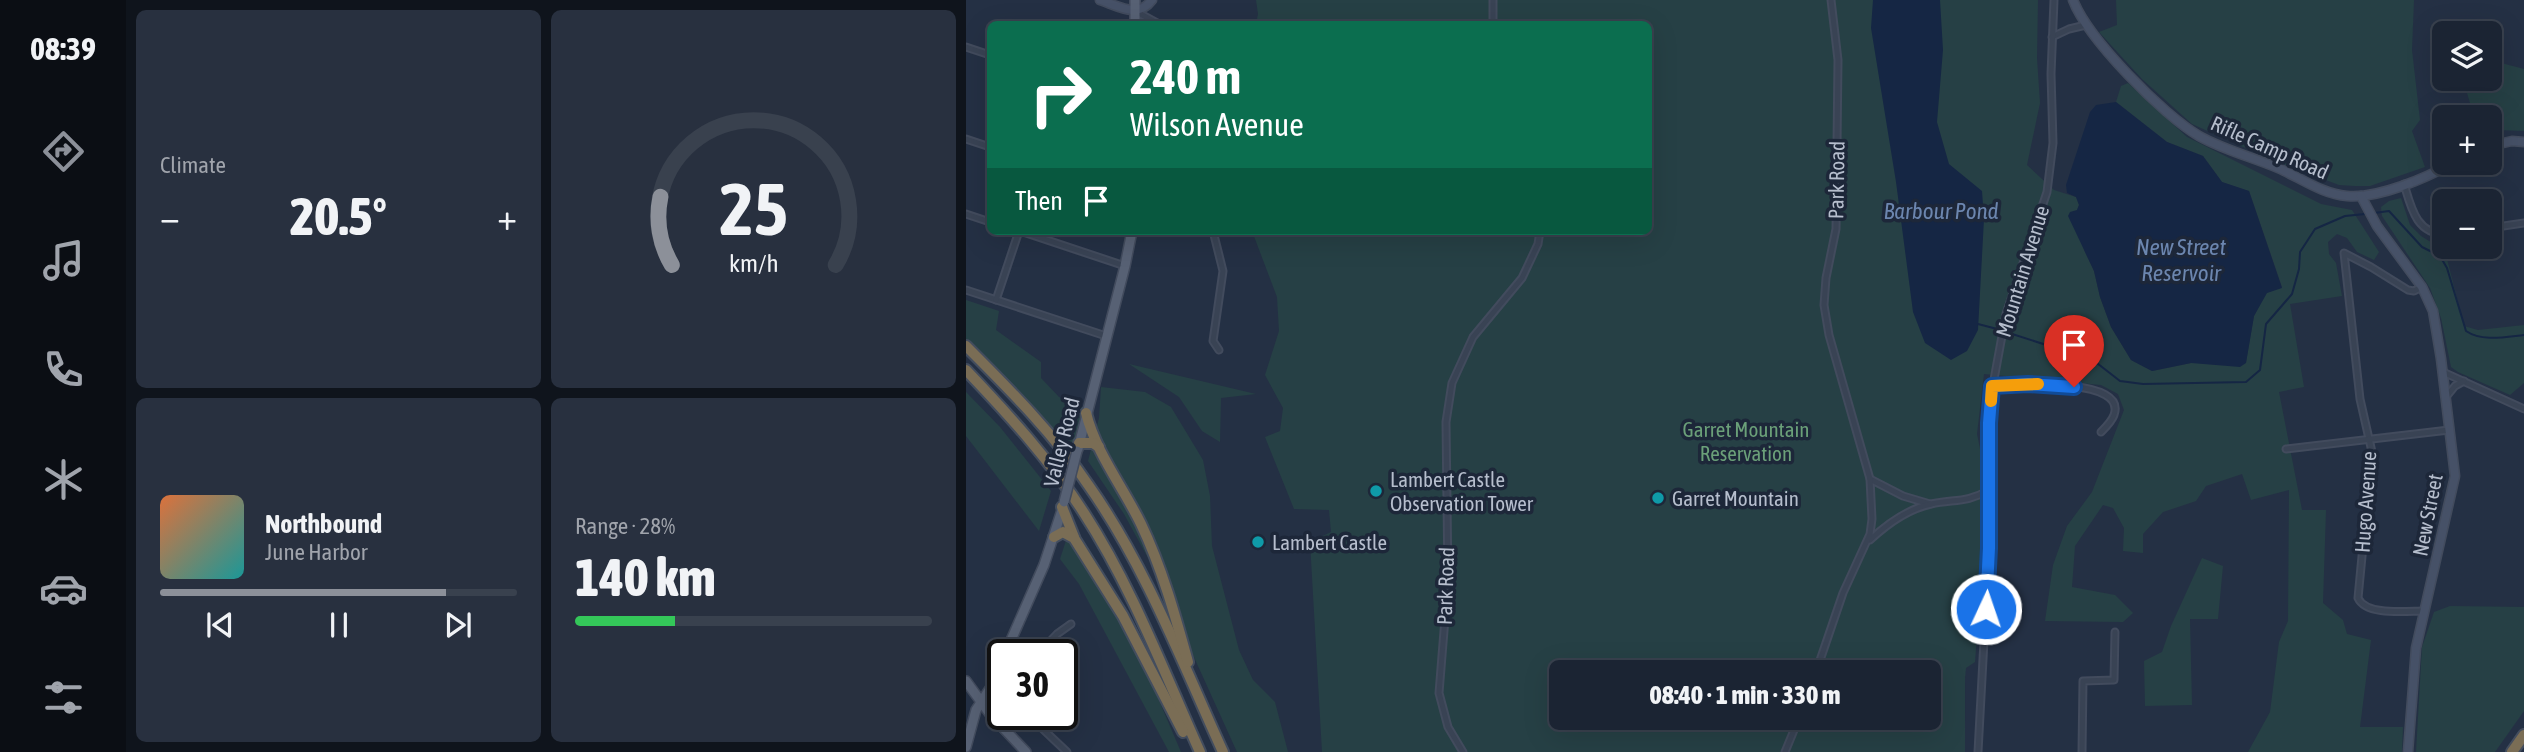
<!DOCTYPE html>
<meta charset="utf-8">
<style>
body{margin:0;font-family:"Asap Condensed",sans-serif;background:#28303f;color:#f1f3f6;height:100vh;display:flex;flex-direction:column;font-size:26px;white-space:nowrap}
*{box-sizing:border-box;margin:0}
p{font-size:23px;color:#a0a4ac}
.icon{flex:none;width:38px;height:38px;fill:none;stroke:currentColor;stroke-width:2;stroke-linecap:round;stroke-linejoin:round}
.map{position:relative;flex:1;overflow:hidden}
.sheet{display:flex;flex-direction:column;gap:10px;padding:10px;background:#0f141c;width:840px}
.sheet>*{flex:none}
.banner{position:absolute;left:21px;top:21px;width:665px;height:214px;border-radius:10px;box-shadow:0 7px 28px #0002,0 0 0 2px #39414e;background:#0b6e4f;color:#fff;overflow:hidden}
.fabs{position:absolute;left:1466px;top:21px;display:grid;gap:14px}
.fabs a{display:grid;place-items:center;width:70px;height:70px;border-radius:10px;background:#1b2433;box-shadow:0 7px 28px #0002,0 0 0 2px #39414e;font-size:35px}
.speed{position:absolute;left:21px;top:639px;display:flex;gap:14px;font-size:35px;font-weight:700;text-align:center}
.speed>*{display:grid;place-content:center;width:91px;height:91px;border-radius:50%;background:#1b2433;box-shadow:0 7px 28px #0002,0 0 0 2px #39414e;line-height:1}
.speed .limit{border:4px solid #111;border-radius:10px;background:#fff;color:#111}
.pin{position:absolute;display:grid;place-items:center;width:60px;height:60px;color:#fff;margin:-72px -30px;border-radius:50% 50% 50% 0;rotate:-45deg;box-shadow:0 0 7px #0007}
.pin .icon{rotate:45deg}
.me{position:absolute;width:77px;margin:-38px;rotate:3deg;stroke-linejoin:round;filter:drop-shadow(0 0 5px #0008)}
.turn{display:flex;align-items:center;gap:24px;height:147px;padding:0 28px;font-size:32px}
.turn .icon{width:91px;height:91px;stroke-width:2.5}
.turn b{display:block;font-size:49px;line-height:60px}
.then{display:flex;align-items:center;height:66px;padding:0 28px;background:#0003;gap:14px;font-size:26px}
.big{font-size:52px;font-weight:800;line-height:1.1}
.sheet .widget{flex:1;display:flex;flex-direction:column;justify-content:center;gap:10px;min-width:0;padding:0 24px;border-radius:10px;background:#28303f}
.sheet .dial{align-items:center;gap:0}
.dial svg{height:182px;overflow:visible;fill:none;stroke:#39414e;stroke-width:7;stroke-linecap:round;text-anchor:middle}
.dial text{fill:#f1f3f6;stroke:none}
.song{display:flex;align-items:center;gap:21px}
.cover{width:84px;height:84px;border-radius:10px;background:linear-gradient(135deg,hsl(20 70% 55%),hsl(180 70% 35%))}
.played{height:7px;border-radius:4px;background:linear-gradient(90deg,#8c9099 80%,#39414e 80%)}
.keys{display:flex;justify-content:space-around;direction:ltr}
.heat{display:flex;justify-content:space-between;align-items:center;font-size:38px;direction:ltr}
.charge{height:10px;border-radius:5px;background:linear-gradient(90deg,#34c759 28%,#39414e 0)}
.sheet .tiles{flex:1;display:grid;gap:10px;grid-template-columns:repeat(2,1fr)}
.trip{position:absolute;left:583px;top:660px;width:392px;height:70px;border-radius:10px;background:#1b2433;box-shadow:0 7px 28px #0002,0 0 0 2px #39414e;font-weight:800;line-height:70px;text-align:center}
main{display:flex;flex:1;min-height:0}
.dock{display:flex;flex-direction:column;width:126px;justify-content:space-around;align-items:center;background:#0b0e14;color:#a0a4ac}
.dock .icon{width:49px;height:49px}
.dock .selected{color:#8c9099}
.dock b{font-size:32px;color:#f1f3f6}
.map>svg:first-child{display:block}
</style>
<main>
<nav class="dock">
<b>08:39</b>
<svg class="icon selected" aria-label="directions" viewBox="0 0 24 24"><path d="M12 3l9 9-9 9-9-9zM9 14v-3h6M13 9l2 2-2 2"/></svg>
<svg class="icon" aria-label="music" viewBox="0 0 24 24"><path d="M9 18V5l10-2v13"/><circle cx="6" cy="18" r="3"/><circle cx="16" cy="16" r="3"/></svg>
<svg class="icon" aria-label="phone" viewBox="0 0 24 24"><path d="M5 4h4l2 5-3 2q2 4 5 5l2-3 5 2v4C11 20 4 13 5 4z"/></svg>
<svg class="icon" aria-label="climate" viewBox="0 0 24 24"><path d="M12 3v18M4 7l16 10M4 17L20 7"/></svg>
<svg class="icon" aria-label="car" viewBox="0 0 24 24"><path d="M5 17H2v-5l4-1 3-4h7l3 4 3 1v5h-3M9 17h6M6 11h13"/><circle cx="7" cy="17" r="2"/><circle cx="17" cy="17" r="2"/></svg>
<svg class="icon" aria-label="filters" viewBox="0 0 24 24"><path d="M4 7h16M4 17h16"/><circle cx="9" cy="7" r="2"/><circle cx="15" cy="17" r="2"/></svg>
</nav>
<section class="sheet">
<div class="tiles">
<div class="widget"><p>Climate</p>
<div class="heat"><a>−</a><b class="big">20.5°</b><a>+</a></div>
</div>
<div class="widget dial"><svg viewBox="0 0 100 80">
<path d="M14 69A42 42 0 1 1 86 69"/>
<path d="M14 69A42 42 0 0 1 9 39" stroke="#8c9099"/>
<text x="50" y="56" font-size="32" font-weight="700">25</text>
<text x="50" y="72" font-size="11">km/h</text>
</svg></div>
<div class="widget">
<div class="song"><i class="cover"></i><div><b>Northbound</b><p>June Harbor</p></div></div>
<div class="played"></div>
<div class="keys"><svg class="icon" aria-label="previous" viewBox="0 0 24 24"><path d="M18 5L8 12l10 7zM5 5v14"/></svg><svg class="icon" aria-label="pause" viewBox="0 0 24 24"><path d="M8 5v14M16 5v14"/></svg><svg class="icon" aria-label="next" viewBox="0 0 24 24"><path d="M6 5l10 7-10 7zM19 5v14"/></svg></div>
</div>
<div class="widget"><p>Range · 28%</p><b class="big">140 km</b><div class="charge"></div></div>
</div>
</section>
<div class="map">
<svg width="1558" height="752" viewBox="0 0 1558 752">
<rect width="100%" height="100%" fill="#243044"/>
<g fill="#264045" fill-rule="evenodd">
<path d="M290,0H1072L1071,58L1074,103L1061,165L1088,190L1110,197L1113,205L1111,210L1118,250L1128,271L1134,297L1145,327L1165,360L1186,371L1225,363L1280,362L1288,316L1300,293L1316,287L1283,191L1256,182L1237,156L1201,142L1150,102L1155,86L1162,83L1221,137L1355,204L1386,210L1413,252L1408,260L1391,252L1381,238L1371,234L1362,242L1363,254L1370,263L1376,296L1324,304L1338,387L1313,392L1336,510H1360L1357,603L1377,620L1381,634L1405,640L1394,727H1437L1436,752H1282L1304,712L1313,642L1322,621L1323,490L1285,500L1276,474L1240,486L1230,501L1197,512L1177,534V553L1157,551L1158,528L1147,508L1137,505L1109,546L1106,587L1149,595L1167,613L1157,622L1079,621L1087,565L1101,526L1126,492L1158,410L1152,394L1135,385L1018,374L1011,434L1019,473L1020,514L1009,662L1000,668L999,678V752H356L344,542L365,532L363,510L328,509L299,437L314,431L317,408L299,375L313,331L311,297L286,231H682V24H290L292,14ZM595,672H962V718H595Z"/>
<polygon points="1150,0 1448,0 1446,50 1454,120 1446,131 1459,167 1404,186 1389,186 1373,185 1304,159 1226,124 1176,79 1133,32 1151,25"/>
<polygon points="1524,60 1558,69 1558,131 1530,130 1524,133 1524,117 1508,117 1497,79 1524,79"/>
<polygon points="1435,198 1444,225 1455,236 1479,251 1498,326 1512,330 1558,325 1558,383 1544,395 1492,372 1485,367 1475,318 1464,288 1416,216 1415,207 1423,201"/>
<polygon points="0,300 33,311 30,330 75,362 75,378 93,397 120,409 111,453 105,453 32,372 0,339"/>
<polygon points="163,364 290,394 255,398 254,442 236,431 213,397"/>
<polygon points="135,387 179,392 205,407 237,460 244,496 246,546 273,650 287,680 309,702 322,752 271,752 188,569 158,514 122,461 133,418"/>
<polygon points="0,392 34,427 85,491 73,531 0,436"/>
<polygon points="106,522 160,623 215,752 203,752 113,584 94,559"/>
<polygon points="1236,558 1257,566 1252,619 1224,619 1226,705 1179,706 1178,661 1196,652 1205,626"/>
<polygon points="1484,606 1558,607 1558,711 1529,752 1450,752 1456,647 1468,612"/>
</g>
<g fill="#152644">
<polygon points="907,0 974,0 977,50 971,122 983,164 1016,191 1018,219 1012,330 1001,351 985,360 959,343 947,312 930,182 905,28"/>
<polygon points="1150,102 1201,142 1237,156 1256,182 1283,191 1316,288 1301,293 1288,316 1280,363 1274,367 1225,363 1186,371 1165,360 1145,327 1134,297 1128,271 1102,216 1104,212 1111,210 1113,205 1110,197 1101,193 1100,185 1124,112 1130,105"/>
</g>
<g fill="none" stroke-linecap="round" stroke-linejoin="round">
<g stroke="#152644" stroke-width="2">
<path d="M1408,213L1423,211L1456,247L1474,256L1481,268L1500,331C1516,342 1539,337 1558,335"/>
<polyline points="1012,324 1035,330"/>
<polyline points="1040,332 1127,360 1154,381 1177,384 1280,382 1294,370 1300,324 1326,294 1333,269 1334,252 1349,229 1379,216 1399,214"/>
</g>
<g stroke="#424b5d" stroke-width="9">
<g id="street">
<polyline points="169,11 193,24"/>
<polyline points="527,24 527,0"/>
<polyline points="1086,37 1103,29 1120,25"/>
<polyline points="0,47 24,55"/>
<polyline points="0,139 24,147"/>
<path d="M1438,184C1445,207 1450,234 1479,234"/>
<polyline points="0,214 24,222"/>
<polyline points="1524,228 1558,223"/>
<polyline points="54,231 159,266"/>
<polyline points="247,231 257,271 247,341 253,350"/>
<path d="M1456,287L1448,291L1442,290L1405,267L1378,253L1394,399L1406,452L1392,598C1400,616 1440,611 1458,611"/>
<polyline points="0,290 140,336"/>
<polyline points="30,300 53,231"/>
<polyline points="1477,372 1558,409"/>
<path d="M1026,386C1046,385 1162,376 1148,415C1146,421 1140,427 1135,432"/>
<polyline points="1480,397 1489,386 1498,381"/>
<polyline points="1320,449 1483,430"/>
<polyline points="904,479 937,496 964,504"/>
<path d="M904,540C921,524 942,509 965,504C988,499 1001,503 1023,490"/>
<polyline points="72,654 91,634 105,624"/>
<polyline points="850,672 877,593 904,534 906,519 904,479 863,335 858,305 860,278 870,229 872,60 865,0"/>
<polyline points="25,687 37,693"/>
<polyline points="61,714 101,752"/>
<polyline points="497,752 482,727 473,693 482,581 480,422 486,383 507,337 556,278 572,244 574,231"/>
<polyline points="819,752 833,718"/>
<polyline points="1012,752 1023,548 1023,423 1025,396 1040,314 1081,192 1087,143 1085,74 1088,0"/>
<polyline points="1116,752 1117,681 1148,680 1149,632"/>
</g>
</g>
<g stroke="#424b5d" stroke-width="11">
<g id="secondary">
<path d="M134,0C152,6 172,19 186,0"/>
<path d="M1107,0C1122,39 1197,115 1233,136C1258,150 1286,157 1312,168C1335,178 1356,194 1381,196C1412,199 1460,178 1487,163"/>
<polyline points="1524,146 1546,141 1558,142"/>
<polyline points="1395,196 1411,226 1456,287 1467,311 1475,359 1489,476 1450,648 1442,752"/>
</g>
</g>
<g stroke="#424b5d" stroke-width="12">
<g id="primary">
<polyline points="169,0 169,24"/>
<polyline points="112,449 159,266 166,231"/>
<polyline points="39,654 78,565 97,507"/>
<polyline points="0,681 24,714 60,752"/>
<polyline points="0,747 10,710 25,687 37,660"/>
</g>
</g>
<g stroke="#434d5e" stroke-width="14">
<g id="highway">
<path d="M0,346C44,390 88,434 123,486C180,567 216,662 257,752"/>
<path d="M0,370C43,415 84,460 118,513C166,587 198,672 234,752"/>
<path d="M120,413C130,453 157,487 175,524C196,568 209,615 222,662"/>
<polyline points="113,443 127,443 133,447"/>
<polyline points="96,507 108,537"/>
<polyline points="88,537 97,532 108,538 157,616 217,732"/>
<polyline points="1546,752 1558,735"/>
</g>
</g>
<use href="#street" stroke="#394354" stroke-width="5"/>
<use href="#secondary" stroke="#465167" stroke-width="8"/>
<use href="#primary" stroke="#576174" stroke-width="9"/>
<use href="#highway" stroke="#7a6d55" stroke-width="10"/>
<g stroke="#424b5d" stroke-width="12" stroke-linecap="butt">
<polyline id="primary-bridge" points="98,502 111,451"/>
</g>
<use href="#primary-bridge" stroke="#576174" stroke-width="9"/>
</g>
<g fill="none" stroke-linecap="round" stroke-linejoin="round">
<g stroke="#114b97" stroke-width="18">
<polyline id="route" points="1020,609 1023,548 1023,423 1026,386 1062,384 1108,387"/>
</g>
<use href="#route" stroke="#1a73e8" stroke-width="12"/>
<polyline stroke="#f59e0b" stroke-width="12" points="1025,401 1026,386 1072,384"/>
</g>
<g fill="#0f9aa8" stroke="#1d2739" stroke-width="2.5">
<circle cx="410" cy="491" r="7"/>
<circle cx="692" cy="498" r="7"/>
<circle cx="292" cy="542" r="7"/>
</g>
<g text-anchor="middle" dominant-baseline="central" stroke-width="7" stroke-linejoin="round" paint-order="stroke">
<g font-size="21" fill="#b6becd" stroke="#1d2739">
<text transform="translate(1304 147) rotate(24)">Rifle Camp Road</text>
<text transform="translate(870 180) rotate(-89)">Park Road</text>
<text transform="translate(1056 271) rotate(-73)">Mountain Avenue</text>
<text transform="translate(95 442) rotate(-76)">Valley Road</text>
<text transform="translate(1399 502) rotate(-86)">Hugo Avenue</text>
<text transform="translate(1461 515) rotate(-79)">New Street</text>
<text transform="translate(479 586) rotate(-88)">Park Road</text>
</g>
<g font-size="21" fill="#6ba079" stroke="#1d2739">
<text x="780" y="429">Garret Mountain<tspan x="780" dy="24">Reservation</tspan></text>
</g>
<g font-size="21" fill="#b6becd" stroke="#1d2739" text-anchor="start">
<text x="424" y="479">Lambert Castle<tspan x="424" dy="24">Observation Tower</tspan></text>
<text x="706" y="498">Garret Mountain</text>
<text x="306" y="542">Lambert Castle</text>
</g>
<g font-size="23" font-style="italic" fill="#6c86af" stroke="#1d2739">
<text x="975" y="211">Barbour Pond</text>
<text x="1215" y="247">New Street<tspan x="1215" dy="26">Reservoir</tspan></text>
</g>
</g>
</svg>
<div class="fabs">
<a><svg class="icon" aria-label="layers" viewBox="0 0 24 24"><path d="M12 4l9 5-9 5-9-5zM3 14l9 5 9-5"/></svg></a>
<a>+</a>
<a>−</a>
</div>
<div class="speed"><div class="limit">30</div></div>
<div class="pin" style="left:1108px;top:387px;background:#d93025"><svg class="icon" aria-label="arrive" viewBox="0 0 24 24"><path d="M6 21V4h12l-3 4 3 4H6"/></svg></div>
<svg class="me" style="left:1020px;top:609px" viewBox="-20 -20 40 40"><circle r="17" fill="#1a73e8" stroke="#fff" stroke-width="3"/><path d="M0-11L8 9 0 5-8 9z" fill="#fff"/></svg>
<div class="trip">08:40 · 1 min · 330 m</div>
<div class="banner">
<div class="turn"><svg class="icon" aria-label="right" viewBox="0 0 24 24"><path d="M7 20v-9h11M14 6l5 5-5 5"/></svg><div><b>240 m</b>Wilson Avenue</div></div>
<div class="then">Then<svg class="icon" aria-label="arrive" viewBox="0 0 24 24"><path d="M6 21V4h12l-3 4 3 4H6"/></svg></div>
</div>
</div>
</main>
